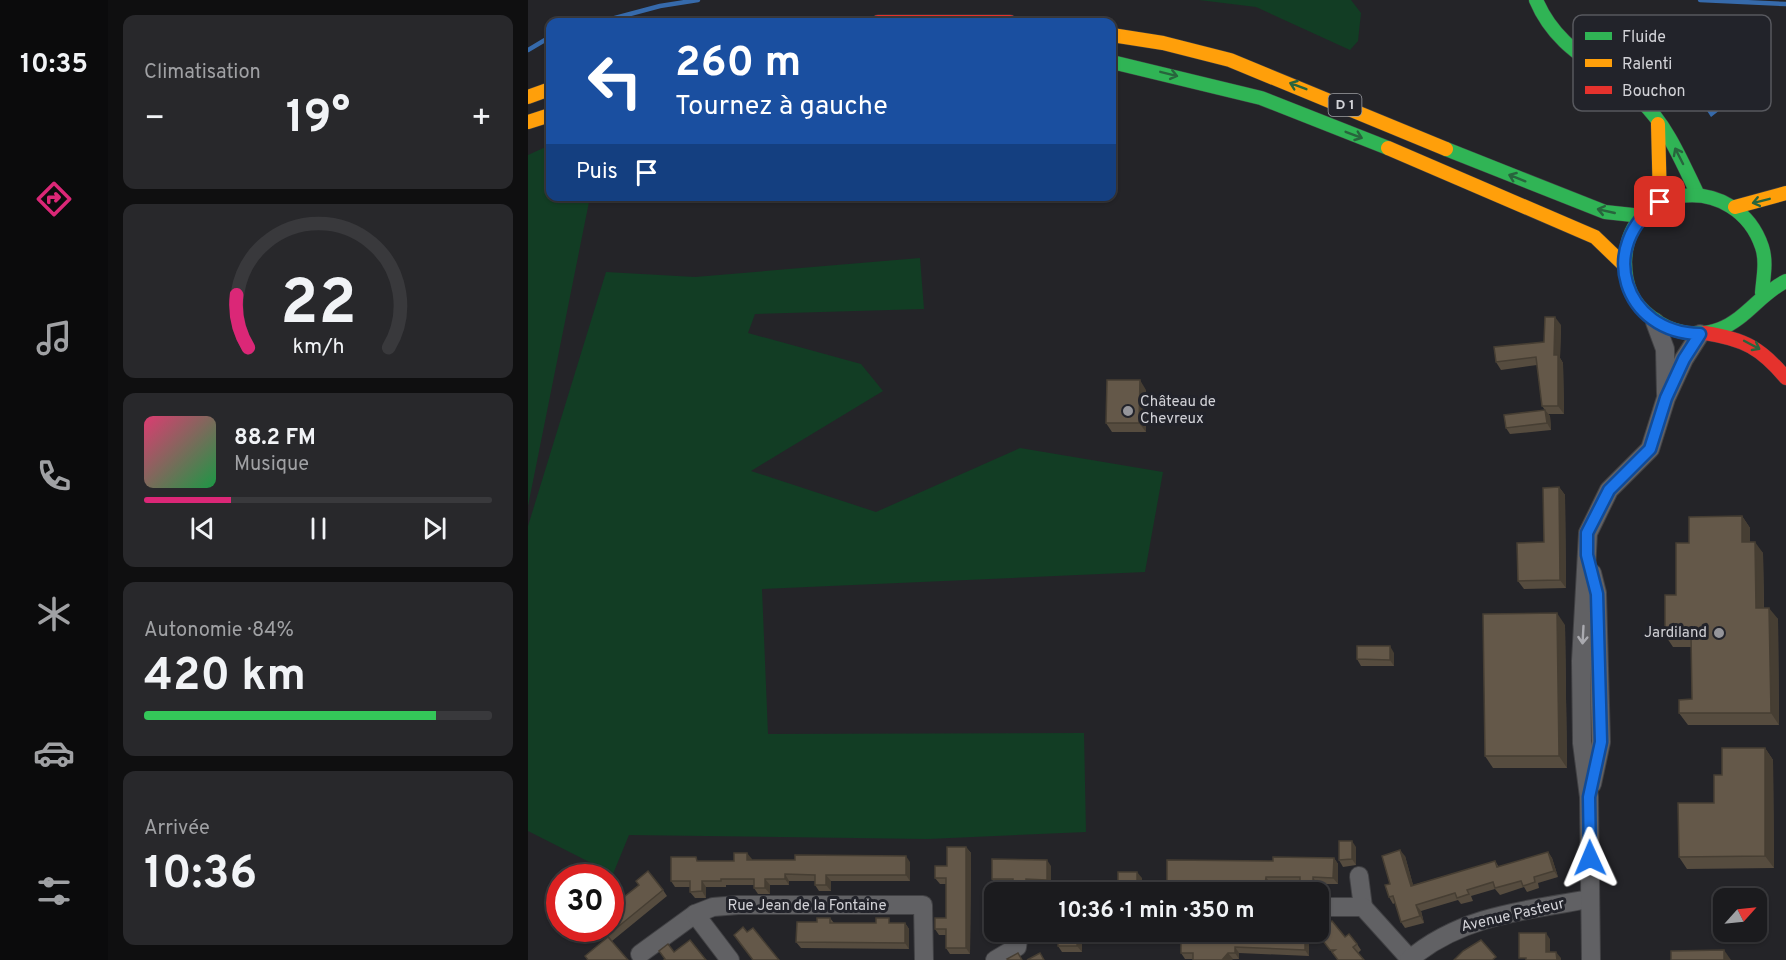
<!DOCTYPE html>
<html lang="fr">
<meta charset="utf-8">
<style>
body{margin:0;font-family:Overpass,sans-serif;background:#28282b;color:#f1f3f6;height:100vh;display:flex;flex-direction:column;font-size:22px;white-space:nowrap}
*{box-sizing:border-box;margin:0}
p{font-size:20px;color:#a0a1a4}
.icon{flex:none;width:33px;height:33px;fill:none;stroke:currentColor;stroke-width:2;stroke-linecap:round;stroke-linejoin:round}
.map{position:relative;flex:1;overflow:hidden}
.sheet{display:flex;flex-direction:column;gap:15px;padding:15px;background:#0f0f10;width:420px}
.sheet>*{flex:none}
.guide{position:absolute;left:18px;top:18px;width:570px;height:183px;border-radius:12px;box-shadow:0 2px 4px #0004,0 0 0 2px #39393c;background:#1a4fa0;color:#fff;overflow:hidden}
.needle{width:39px;rotate:63deg}
.tools{position:absolute;left:1185px;top:888px;display:grid;gap:12px}
.tools a{display:grid;place-items:center;width:54px;height:54px;border-radius:12px;background:#1b1b1e;box-shadow:0 2px 4px #0004,0 0 0 2px #39393c;font-size:30px}
.speed{position:absolute;left:18px;top:864px;display:flex;gap:12px;font-size:30px;font-weight:700;text-align:center}
.speed>*{display:grid;place-content:center;width:78px;height:78px;border-radius:50%;background:#1b1b1e;box-shadow:0 2px 4px #0004,0 0 0 2px #39393c;line-height:1}
.speed .limit{border:9px solid #d22;background:#fff;color:#111}
.pin{position:absolute;display:grid;place-items:center;width:51px;height:51px;color:#fff;margin:-26px;border-radius:12px;box-shadow:0 3px 9px #0006}
.me{position:absolute;width:66px;margin:-33px;rotate:359deg;stroke-linejoin:round;filter:drop-shadow(0 0 4px #0008)}
.turn{display:flex;align-items:center;gap:21px;height:126px;padding:0 30px;font-size:27px}
.turn .icon{width:78px;height:78px;stroke-width:2.5}
.turn b{display:block;font-size:42px;line-height:51px}
.then{display:flex;align-items:center;height:57px;padding:0 30px;background:#0003;gap:12px;font-size:22px}
.big{font-size:45px;font-weight:700;line-height:1.1}
.sheet .widget{flex:1;display:flex;flex-direction:column;justify-content:center;gap:9px;min-width:0;padding:0 21px;border-radius:12px;background:#28282b}
.sheet .dial{align-items:center;gap:0}
.dial svg{height:156px;overflow:visible;fill:none;stroke:#39393c;stroke-width:7;stroke-linecap:round;text-anchor:middle}
.dial text{fill:#f1f3f6;stroke:none}
.song{display:flex;align-items:center;gap:18px}
.cover{width:72px;height:72px;border-radius:9px;background:linear-gradient(135deg,hsl(340 70% 55%),hsl(140 70% 35%))}
.played{height:6px;border-radius:3px;background:linear-gradient(90deg,#db2777 25%,#39393c 25%)}
.keys{display:flex;justify-content:space-around;direction:ltr}
.heat{display:flex;justify-content:space-between;align-items:center;font-size:33px;direction:ltr}
.charge{height:9px;border-radius:4px;background:linear-gradient(90deg,#34c759 84%,#39393c 0)}
.trip{position:absolute;left:456px;top:882px;width:345px;height:60px;border-radius:12px;background:#1b1b1e;box-shadow:0 2px 4px #0004,0 0 0 2px #39393c;font-weight:700;line-height:60px;text-align:center}
main{display:flex;flex:1;min-height:0}
.tab-bar{display:flex;flex-direction:column;width:108px;justify-content:space-around;align-items:center;background:#0b0b0c;color:#a0a1a4}
.tab-bar .icon{width:42px;height:42px}
.tab-bar .current{color:#db2777}
.tab-bar b{font-size:27px;color:#f1f3f6}
.map>svg:first-child{display:block}
</style>
<main>
<nav class="tab-bar">
<b>10:35</b>
<svg class="icon current" aria-label="directions" viewBox="0 0 24 24"><path d="M12 3l9 9-9 9-9-9zM9 14v-3h6M13 9l2 2-2 2"/></svg>
<svg class="icon" aria-label="music" viewBox="0 0 24 24"><path d="M9 18V5l10-2v13"/><circle cx="6" cy="18" r="3"/><circle cx="16" cy="16" r="3"/></svg>
<svg class="icon" aria-label="phone" viewBox="0 0 24 24"><path d="M5 4h4l2 5-3 2q2 4 5 5l2-3 5 2v4C11 20 4 13 5 4z"/></svg>
<svg class="icon" aria-label="climate" viewBox="0 0 24 24"><path d="M12 3v18M4 7l16 10M4 17L20 7"/></svg>
<svg class="icon" aria-label="car" viewBox="0 0 24 24"><path d="M5 17H2v-5l4-1 3-4h7l3 4 3 1v5h-3M9 17h6M6 11h13"/><circle cx="7" cy="17" r="2"/><circle cx="17" cy="17" r="2"/></svg>
<svg class="icon" aria-label="filters" viewBox="0 0 24 24"><path d="M4 7h16M4 17h16"/><circle cx="9" cy="7" r="2"/><circle cx="15" cy="17" r="2"/></svg>
</nav>
<section class="sheet">
<div class="widget"><p>Climatisation</p>
<div class="heat"><a>−</a><b class="big">19°</b><a>+</a></div>
</div>
<div class="widget dial"><svg viewBox="0 0 100 80">
<path d="M14 69A42 42 0 1 1 86 69"/>
<path d="M14 69A42 42 0 0 1 8 42" stroke="#db2777"/>
<text x="50" y="56" font-size="32" font-weight="700">22</text>
<text x="50" y="72" font-size="11">km/h</text>
</svg></div>
<div class="widget">
<div class="song"><i class="cover"></i><div><b>88.2 FM</b><p>Musique</p></div></div>
<div class="played"></div>
<div class="keys"><svg class="icon" aria-label="previous" viewBox="0 0 24 24"><path d="M18 5L8 12l10 7zM5 5v14"/></svg><svg class="icon" aria-label="pause" viewBox="0 0 24 24"><path d="M8 5v14M16 5v14"/></svg><svg class="icon" aria-label="next" viewBox="0 0 24 24"><path d="M6 5l10 7-10 7zM19 5v14"/></svg></div>
</div>
<div class="widget"><p>Autonomie · 84%</p><b class="big">420 km</b><div class="charge"></div></div>
<div class="widget"><p>Arrivée</p><b class="big">10:36</b></div>
</section>
<div class="map">
<svg width="1258" height="960" viewBox="0 0 1258 960">
<rect width="100%" height="100%" fill="#242428"/>
<g fill="#123d24">
<polygon points="671,0 823,0 833,13 830,41 822,50 728,7"/>
<polygon points="22,145 22,196 62,197 0,506 0,155"/>
<polygon points="392,258 396,309 227,314 220,333 333,364 355,391 223,471 348,512 492,448 635,472 617,572 234,589 240,734 556,733 558,832 400,839 101,835 85,874 0,831 0,526 78,272 167,277"/>
</g>
<polygon fill="#366aab" points="1135,50 1178,52 1192,110 1183,117 1163,86 1132,65"/>
<g fill="none" stroke-linecap="round" stroke-linejoin="round">
<g stroke="#366aab" stroke-width="4.5">
<polyline points="1172,0 1258,4"/>
<polyline points="72,22 132,6 170,0"/>
<polyline points="0,50 22,37"/>
</g>
<g stroke="#414144" stroke-width="20">
<g id="street">
<polyline points="1127,322 1137,349 1138,394"/>
<polyline points="1064,573 1069,593 1073,742 1064,784"/>
<polyline points="831,876 835,907"/>
<polyline points="790,907 835,907 882,959"/>
<polyline points="112,954 167,914"/>
<polyline points="202,960 167,914 185,907 210,905 395,905 396,960"/>
<polyline points="467,960 489,947 491,932"/>
<path d="M881,960C931,916 998,910 1062,899"/>
<polyline points="1063,960 1061,797 1054,743 1053,661 1060,533 1081,490 1122,449 1138,398 1156,359 1172,334"/>
</g>
</g>
<g stroke="#414144" stroke-width="15">
<g id="fast">
<path d="M1008,0C1030,52 1073,64 1112,100C1139,125 1153,160 1169,193"/>
<polyline points="584,62 733,98 860,148"/>
<polyline points="918,149 1077,212 1114,216"/>
<path d="M1234,293C1235,279 1239,262 1234,247C1209,172 1099,180 1097,262C1097,285 1104,303 1123,317C1143,333 1168,338 1192,329C1218,319 1233,293 1258,281"/>
</g>
</g>
<g stroke="#414144" stroke-width="15">
<g id="slow">
<polyline points="584,35 635,43 702,60 918,149"/>
<polyline points="0,97 22,89"/>
<polyline points="0,122 22,115"/>
<polyline points="1130,124 1132,202"/>
<polyline points="860,148 1067,237 1095,264"/>
<polyline points="1207,207 1258,193"/>
</g>
</g>
<g stroke="#414144" stroke-width="15">
<g id="jam">
<polyline points="350,22 482,22"/>
<path d="M1177,333C1216,339 1233,348 1258,378"/>
</g>
</g>
<use href="#street" stroke="#616164" stroke-width="18"/>
<use href="#fast" stroke="#30b455" stroke-width="14"/>
<use href="#slow" stroke="#ff9f0a" stroke-width="14"/>
<use href="#jam" stroke="#e5322d" stroke-width="14"/>
</g>
<g fill="#564c3f">
<polygon points="1033,325 1032,358 1035,363 1036,414 1020,414 1022,416 1023,430 982,434 978,428 1017,410 1014,406 1009,365 973,370 968,362 1016,342"/>
<polygon points="618,390 618,432 584,432 578,423"/>
<polygon points="1031,487 1037,495 1038,588 996,589 990,581 1016,542"/>
<polygon points="1214,516 1222,528 1222,542 1235,553 1236,608 1250,619 1251,725 1160,725 1151,713 1164,699 1163,647 1145,647 1137,635 1148,595 1161,543"/>
<polygon points="1037,625 1039,768 965,768 957,756"/>
<polygon points="866,653 866,666 833,666 829,659"/>
<polygon points="1237,748 1245,760 1246,868 1159,869 1151,857 1186,803 1194,775"/>
<polygon points="438,847 443,853 442,954 422,954 418,948 418,935 411,935 407,929 418,918 418,884 412,884 407,878"/>
<polygon points="828,847 828,865 815,867 811,860"/>
<polygon points="1020,852 1024,858 1030,877 1010,883 1011,888 999,892 996,887 972,895 967,889 943,896 945,901 933,904 930,900 893,911 896,923 877,928 873,922 867,903 865,904 861,897 877,856 885,885 967,861 971,867"/>
<polygon points="806,858 810,864 810,884 789,884 789,888 776,888 773,883 742,883 742,890 727,890 727,892 671,889 671,892 659,892 657,889 644,889 639,883 745,861"/>
<polygon points="224,860 382,862 382,881 303,881 303,891 291,891 287,885 287,881 261,881 261,885 242,885 242,894 230,894 226,888 226,885 198,885 198,887 178,887 178,898 167,898 162,892 162,887 147,887 143,881 172,861 206,861"/>
<polygon points="523,866 523,886 503,885 502,890 489,890 486,885 468,885 464,879"/>
<polygon points="135,890 139,896 84,941 74,928 82,928"/>
<polygon points="302,918 306,923 377,923 381,929 381,949 273,948 268,942 289,922"/>
<polygon points="523,932 554,932 554,952 534,952 530,946 530,933 524,933"/>
<polygon points="590,932 613,932 613,941 594,941 590,935"/>
<polygon points="673,932 688,932 689,934 716,934 716,932 780,932 781,933 781,956 711,953 711,959 665,960 665,959 657,959 653,953 673,934"/>
<polygon points="789,933 817,937 829,944 833,950 830,953 836,960 810,960"/>
</g>
<g fill="#463e33">
<polygon points="1027,317 1033,325 1032,358 1035,363 1036,414 1030,406 1026,355"/>
<polygon points="612,380 618,390 618,432 611,423"/>
<polygon points="1017,410 1022,416 1023,430 1019,423"/>
<polygon points="1031,487 1037,495 1038,588 1032,580"/>
<polygon points="1214,516 1222,528 1222,553 1214,542"/>
<polygon points="1227,542 1235,553 1236,620 1228,608"/>
<polygon points="1241,608 1250,619 1251,725 1243,713"/>
<polygon points="1029,613 1037,625 1039,768 1031,756"/>
<polygon points="862,646 866,653 866,666 862,660"/>
<polygon points="1237,748 1245,760 1246,868 1237,856"/>
<polygon points="824,841 828,847 828,865 824,859"/>
<polygon points="438,847 443,853 442,954 438,948"/>
<polygon points="872,850 877,856 887,892 883,886"/>
<polygon points="1020,852 1024,858 1030,877 1026,871"/>
<polygon points="219,853 224,859 223,866 219,860"/>
<polygon points="378,856 382,862 382,881 378,875"/>
<polygon points="806,858 810,864 810,884 805,878"/>
<polygon points="519,860 523,866 523,886 519,880"/>
<polygon points="609,872 614,878 614,892 609,892"/>
<polygon points="257,874 261,881 261,885 257,879"/>
<polygon points="298,875 303,881 303,891 298,885"/>
<polygon points="738,877 742,883 742,890 737,884"/>
<polygon points="785,877 789,884 789,888 785,882"/>
<polygon points="237,879 242,885 242,894 237,888"/>
<polygon points="498,879 503,885 502,890 498,884"/>
<polygon points="174,881 178,887 178,898 174,891"/>
<polygon points="667,883 671,889 671,892 667,886"/>
<polygon points="723,883 727,890 727,892 723,886"/>
<polygon points="888,905 893,911 896,923 892,916"/>
<polygon points="377,923 381,929 381,949 377,943"/>
<polygon points="550,932 554,932 554,952 549,946"/>
<polygon points="609,932 613,932 613,941 609,935"/>
<polygon points="777,932 780,932 781,933 781,956 777,950"/>
<polygon points="1018,933 1022,939 1022,958 1018,952"/>
<polygon points="707,947 711,953 711,959 707,953"/>
<polygon points="1196,950 1203,960 1196,960"/>
<polygon points="1028,952 1033,958 1033,960 1029,960"/>
<polygon points="700,953 705,959 704,960 694,960"/>
</g>
<g fill="#645849" stroke="#463e33" stroke-width="1.5">
<polygon points="1017,317 1027,317 1026,355 1030,355 1030,406 1014,406 1008,357 968,362 966,347 1016,342"/>
<polygon points="579,380 612,380 611,423 578,423"/>
<polygon points="1017,410 1019,423 978,428 976,415"/>
<polygon points="1031,487 1032,580 990,581 989,543 1016,542 1015,488"/>
<polygon points="1214,516 1214,542 1227,542 1228,608 1241,608 1243,713 1151,713 1151,700 1164,699 1163,635 1137,635 1137,595 1148,595 1148,543 1161,543 1161,517"/>
<polygon points="1029,613 1031,756 957,756 955,614"/>
<polygon points="829,646 862,646 862,660 829,659"/>
<polygon points="1194,748 1237,748 1237,856 1151,857 1150,803 1186,803 1186,775 1194,775"/>
<polygon points="811,841 824,841 824,859 811,860"/>
<polygon points="419,847 438,847 438,948 418,948 418,929 407,929 407,918 418,918 418,878 407,878 407,866 419,866"/>
<polygon points="872,850 883,886 967,861 969,867 1020,852 1026,871 1006,877 1007,882 995,886 993,881 967,888 965,882 939,890 941,894 929,898 927,893 888,905 892,916 873,922 865,896 861,897 857,885 862,884 854,856"/>
<polygon points="206,853 219,853 219,860 267,860 267,855 378,856 378,875 298,875 298,885 287,885 287,875 257,874 257,879 237,879 237,888 226,888 226,879 193,879 193,881 174,881 174,891 162,892 162,881 143,881 143,857 168,857 169,861 206,861"/>
<polygon points="745,857 806,858 805,878 785,877 785,882 772,882 772,877 738,877 737,884 723,883 723,886 667,883 667,886 655,886 655,883 639,883 639,860 745,861"/>
<polygon points="464,859 519,860 519,880 498,879 498,884 485,884 485,879 464,879"/>
<polygon points="120,871 135,890 80,935 74,928 82,928 82,908 111,885 108,881"/>
<rect x="590" y="872" width="19" height="20"/>
<polygon points="289,918 302,918 302,923 348,923 348,918 361,918 361,923 377,923 377,943 268,942 269,922 289,922"/>
<polygon points="804,921 817,937 821,934 829,944 825,947 836,960 810,960 804,952 807,950 802,950 789,933"/>
<polygon points="215,927 219,932 225,928 251,960 225,960 206,935"/>
<polygon points="530,932 550,932 549,946 530,946"/>
<rect x="590" y="932" width="19" height="3"/>
<polygon points="673,932 686,932 686,934 716,934 716,932 777,932 777,950 707,947 707,953 700,953 694,960 665,960 665,953 653,953 653,933 673,934"/>
<polygon points="991,933 1018,933 1018,952 1028,952 1029,960 998,960 998,958 991,958"/>
<polygon points="80,937 100,960 60,960 57,956"/>
<polygon points="162,940 178,960 136,960 137,959 131,951 140,944 146,952"/>
<polygon points="953,940 968,957 964,960 926,960 935,951"/>
<polygon points="1196,950 1196,960 1143,960 1143,951"/>
<polygon points="490,953 494,960 480,960 479,959"/>
<polygon points="512,953 516,960 499,960"/>
</g>
<defs><path id="oneway-shaft" d="M-6 0H5M1.5-3L5.5 0L1.5 3" fill="none" stroke-width="1.6" stroke-linecap="round" stroke-linejoin="round" transform="scale(1.5)"/></defs>
<g stroke="#28643d">
<use href="#oneway-shaft" transform="translate(641 74) rotate(14)"/>
<use href="#oneway-shaft" transform="translate(770 86) rotate(-159)"/>
<use href="#oneway-shaft" transform="translate(826 135) rotate(21)"/>
<use href="#oneway-shaft" transform="translate(1151 156) rotate(-117)"/>
<use href="#oneway-shaft" transform="translate(989 178) rotate(-158)"/>
<use href="#oneway-shaft" transform="translate(1233 201) rotate(166)"/>
<use href="#oneway-shaft" transform="translate(1078 211) rotate(-167)"/>
<use href="#oneway-shaft" transform="translate(1224 345) rotate(28)"/>
</g>
<use stroke="#aaaaaf" href="#oneway-shaft" transform="translate(1055 635) rotate(93)"/>
<g fill="none" stroke-linecap="round" stroke-linejoin="round">
<g stroke="#114b97" stroke-width="15">
<path id="route" d="M1062,858L1061,797L1073,742L1069,594L1059,555V533L1081,490L1122,449L1138,398L1156,359L1172,334C1095,333 1068,245 1132,202"/>
</g>
<use href="#route" stroke="#1a73e8" stroke-width="10"/>
</g>
<g fill="#95959a" stroke="#22232a" stroke-width="2">
<circle cx="600" cy="411" r="6"/>
<circle cx="1191" cy="633" r="6"/>
</g>
<g text-anchor="middle" dominant-baseline="central" stroke-width="6" stroke-linejoin="round" paint-order="stroke">
<rect fill="#22232a" stroke="#9d9ea3" stroke-width="1.5" x="800.5" y="94" width="33" height="22" rx="4.5"/>
<g font-size="14" font-weight="bold" fill="#d2d2d7">
<text x="817" y="105">D 1</text>
</g>
<g font-size="15" fill="#d2d2d7" stroke="#22232a" text-anchor="start">
<text x="612" y="402">Château de<tspan x="612" dy="17">Chevreux</tspan></text>
<text x="1179" y="633" text-anchor="end">Jardiland</text>
</g>
<g font-size="15" fill="#d2d2d7" stroke="#22232a">
<text x="279" y="906">Rue Jean de la Fontaine</text>
<text transform="translate(985 916) rotate(-13)">Avenue Pasteur</text>
</g>
</g>
<rect x="1045" y="15" width="198" height="96" rx="9" fill="#22232a" stroke="#57585e" stroke-width="1.5"/>
<rect x="1057" y="32" width="27" height="8" fill="#30b455"/>
<rect x="1057" y="59" width="27" height="8" fill="#ff9f0a"/>
<rect x="1057" y="86" width="27" height="8" fill="#e5322d"/>
<g font-size="16" fill="#d2d2d7">
<text x="1094" y="42">Fluide</text>
<text x="1094" y="69">Ralenti</text>
<text x="1094" y="96">Bouchon</text>
</g>
</svg>
<div class="tools">
<a><svg class="needle" viewBox="-14 -14 28 28"><path d="M0-13l5 13h-10z" fill="#e53935"/><path d="M0 13l5-13h-10z" fill="#a0a1a4"/></svg></a>
</div>
<div class="speed"><div class="limit">30</div></div>
<div class="pin" style="left:1132px;top:202px;background:#d93025"><svg class="icon" aria-label="arrive" viewBox="0 0 24 24"><path d="M6 21V4h12l-3 4 3 4H6"/></svg></div>
<svg class="me" style="left:1062px;top:858px" viewBox="-20 -20 40 40"><path d="M0-17L14 15 0 8-14 15z" fill="#1a73e8" stroke="#fff" stroke-width="4"/></svg>
<div class="trip">10:36 · 1 min · 350 m</div>
<div class="guide">
<div class="turn"><svg class="icon" aria-label="left" viewBox="0 0 24 24"><path d="M17 20v-9H6M10 6l-5 5 5 5"/></svg><div><b>260 m</b>Tournez à gauche</div></div>
<div class="then">Puis<svg class="icon" aria-label="arrive" viewBox="0 0 24 24"><path d="M6 21V4h12l-3 4 3 4H6"/></svg></div>
</div>
</div>
</main>
